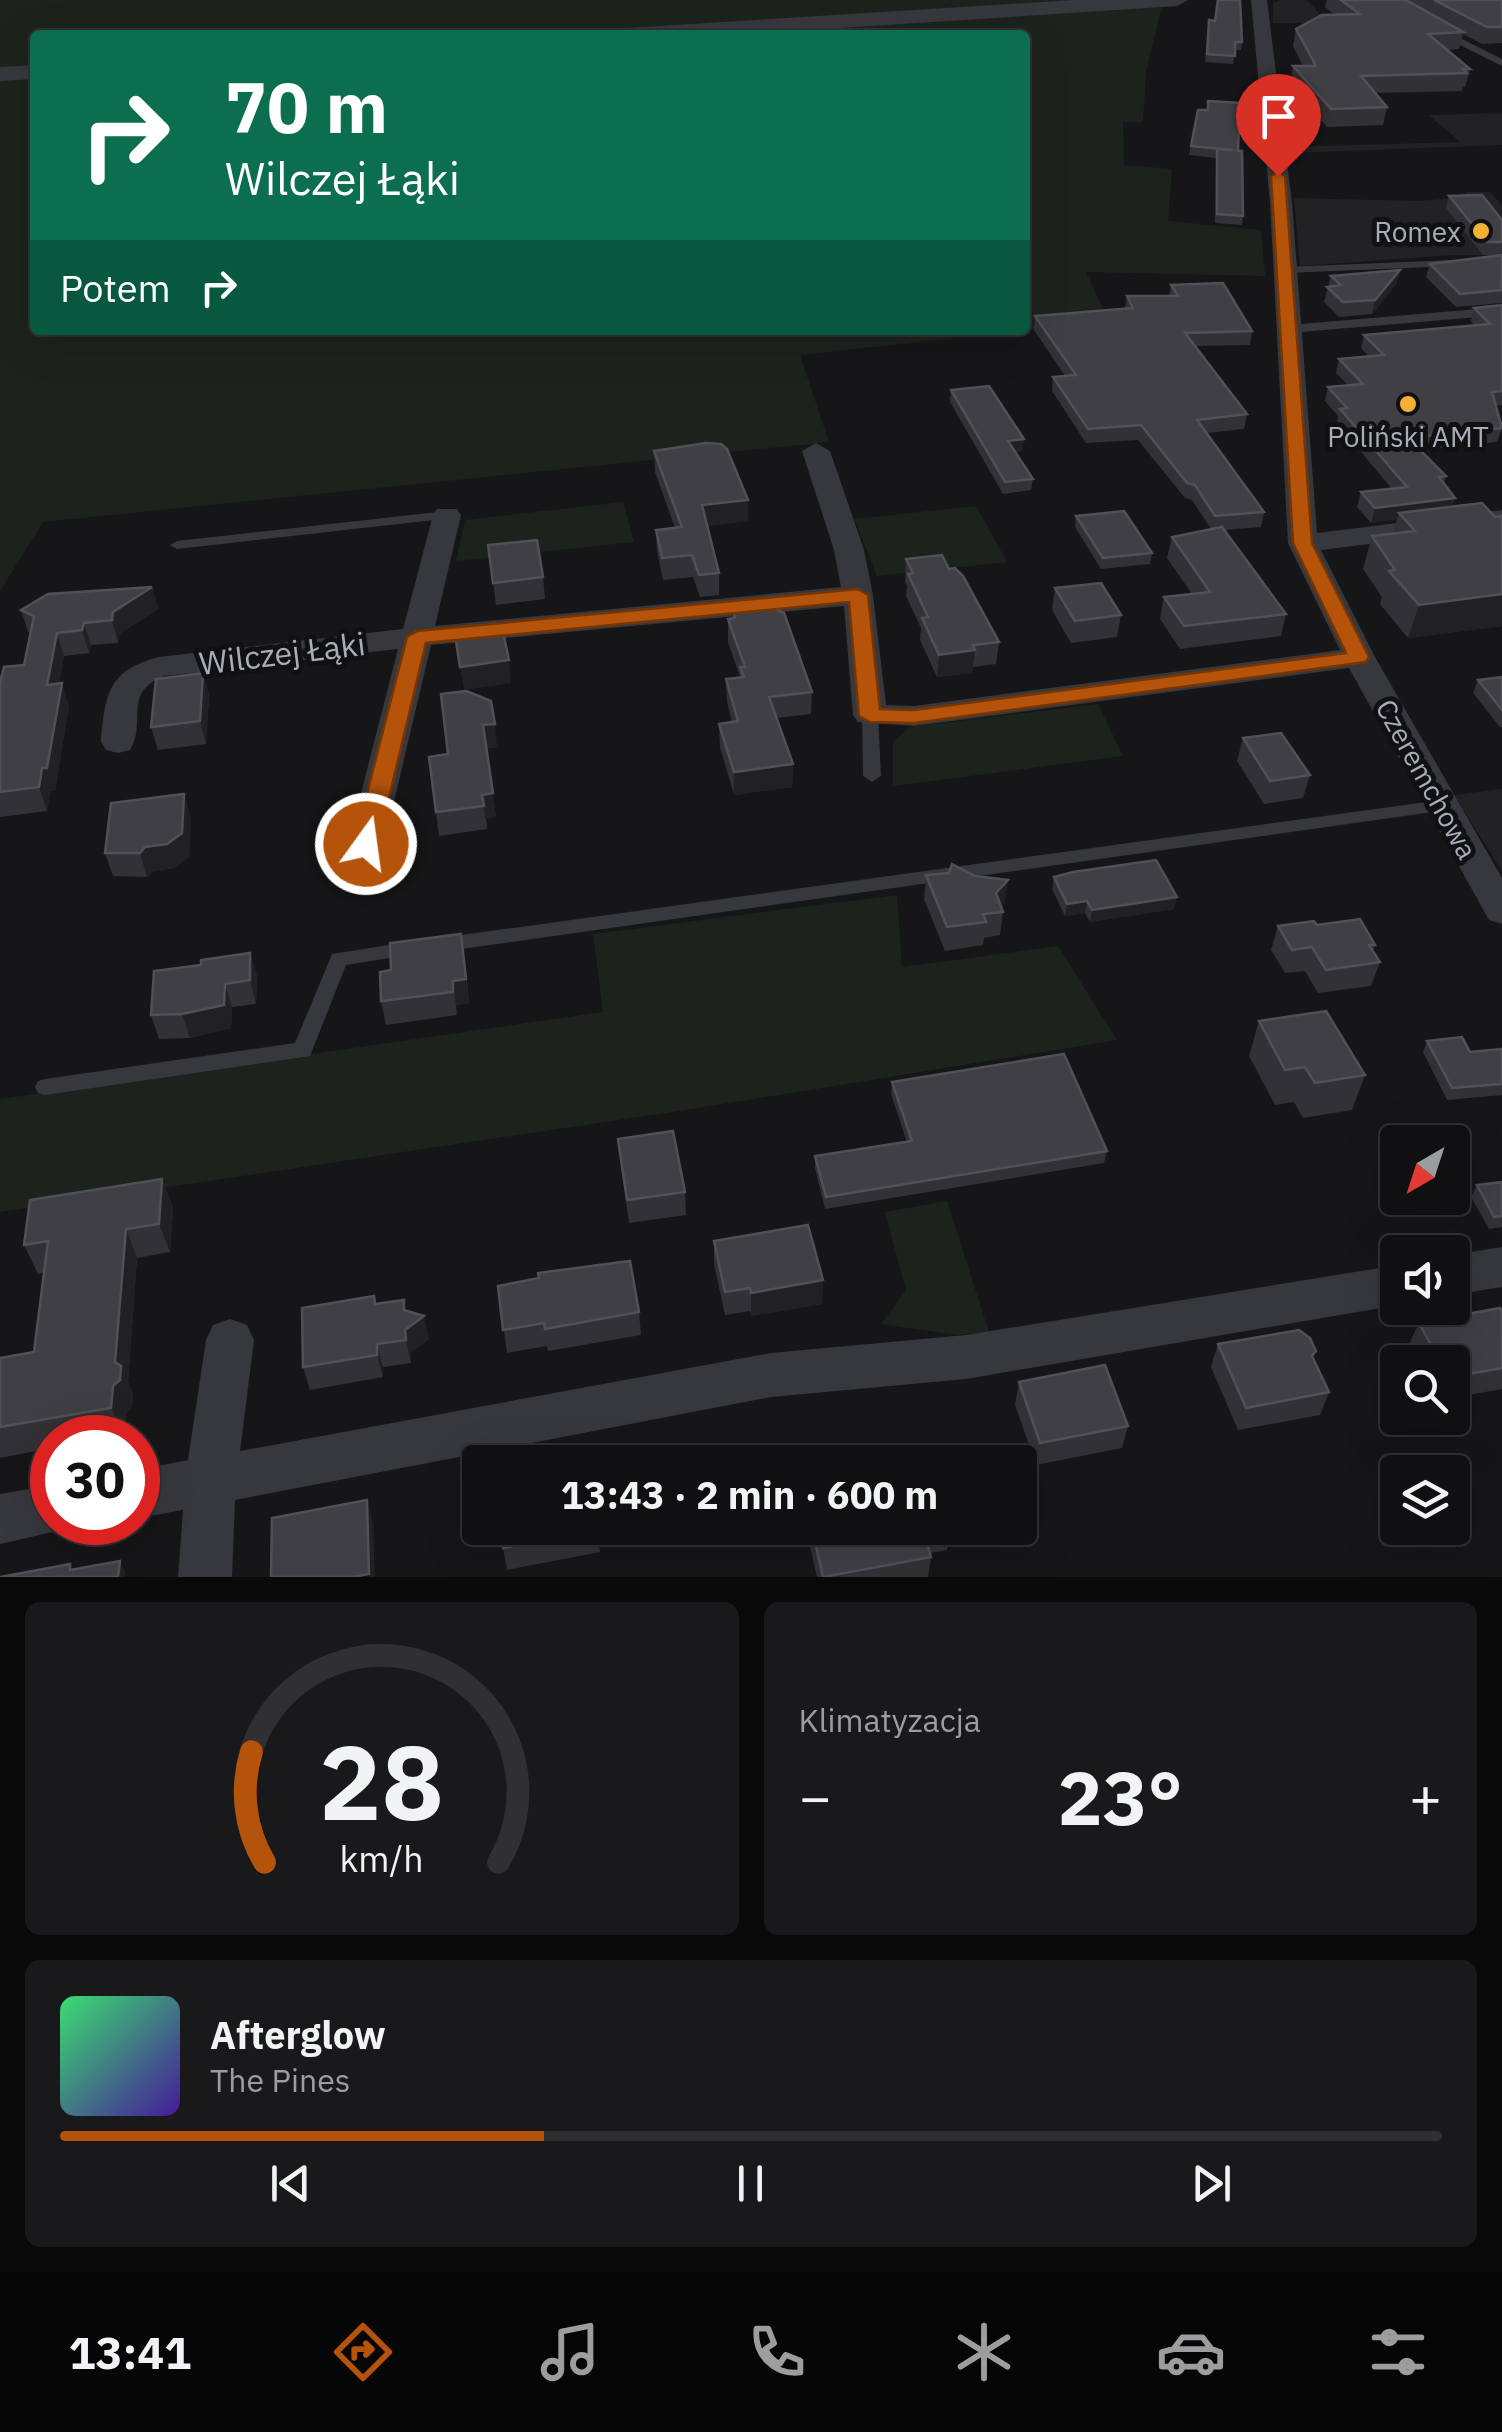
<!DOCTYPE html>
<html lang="pl">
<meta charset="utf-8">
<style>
body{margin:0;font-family:"IBM Plex Sans",sans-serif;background:#19191b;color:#f1f3f6;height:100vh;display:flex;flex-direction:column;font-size:38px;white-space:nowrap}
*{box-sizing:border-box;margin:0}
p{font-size:32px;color:#9c9d9f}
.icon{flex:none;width:55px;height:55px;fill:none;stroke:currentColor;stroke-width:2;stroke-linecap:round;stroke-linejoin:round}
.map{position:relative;height:1577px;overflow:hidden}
.details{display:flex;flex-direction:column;gap:25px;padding:25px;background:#09090a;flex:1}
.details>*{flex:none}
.hud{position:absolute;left:30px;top:30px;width:1000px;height:305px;border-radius:10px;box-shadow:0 10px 40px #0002,0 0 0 2px #303032;background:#0b6e4f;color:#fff;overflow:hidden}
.needle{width:65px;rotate:219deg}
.fabs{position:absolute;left:1380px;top:1125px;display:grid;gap:20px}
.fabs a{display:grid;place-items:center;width:90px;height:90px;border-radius:10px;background:#101012;box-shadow:0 10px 40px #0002,0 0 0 2px #303032;font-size:50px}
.speed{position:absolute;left:30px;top:1415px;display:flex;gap:20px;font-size:50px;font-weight:700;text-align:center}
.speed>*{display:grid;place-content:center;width:130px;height:130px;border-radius:50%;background:#101012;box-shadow:0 10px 40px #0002,0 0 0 2px #303032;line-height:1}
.speed .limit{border:15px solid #d22;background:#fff;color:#111}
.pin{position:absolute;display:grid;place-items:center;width:85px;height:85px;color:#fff;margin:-102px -42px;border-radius:50% 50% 50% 0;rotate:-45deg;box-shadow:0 0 10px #0007}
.pin .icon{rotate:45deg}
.me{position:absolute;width:110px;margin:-55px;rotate:14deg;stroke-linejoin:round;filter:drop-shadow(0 0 8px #0008)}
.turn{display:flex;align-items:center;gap:35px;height:210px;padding:0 30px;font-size:45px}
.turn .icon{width:130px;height:130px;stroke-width:2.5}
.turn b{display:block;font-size:70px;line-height:85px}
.then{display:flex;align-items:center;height:95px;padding:0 30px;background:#0003;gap:20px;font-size:38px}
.big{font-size:75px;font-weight:700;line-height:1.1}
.details .card{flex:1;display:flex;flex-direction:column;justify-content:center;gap:15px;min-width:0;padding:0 35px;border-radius:15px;background:#19191b}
.details .dial{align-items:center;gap:0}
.dial svg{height:260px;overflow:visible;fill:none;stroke:#303032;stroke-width:7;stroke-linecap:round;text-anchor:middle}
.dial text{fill:#f1f3f6;stroke:none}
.song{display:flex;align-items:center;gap:30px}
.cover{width:120px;height:120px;border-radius:15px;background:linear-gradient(135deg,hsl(140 70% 55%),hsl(260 70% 35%))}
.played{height:10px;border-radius:5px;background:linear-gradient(90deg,#b45309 35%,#303032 35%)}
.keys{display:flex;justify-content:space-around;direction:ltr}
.heat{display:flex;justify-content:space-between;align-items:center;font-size:55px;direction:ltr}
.details .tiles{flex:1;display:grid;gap:25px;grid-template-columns:1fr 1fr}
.card:last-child{grid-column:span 2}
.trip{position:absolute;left:462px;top:1445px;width:575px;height:100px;border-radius:10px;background:#101012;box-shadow:0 10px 40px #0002,0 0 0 2px #303032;font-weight:700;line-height:100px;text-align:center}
.menu{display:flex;height:160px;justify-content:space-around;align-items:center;background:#060607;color:#9c9d9f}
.menu .icon{width:70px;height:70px}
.menu .current{color:#b45309}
.menu b{font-size:45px;color:#f1f3f6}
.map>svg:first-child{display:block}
</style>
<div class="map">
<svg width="1502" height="1577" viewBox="0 0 1502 1577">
<rect width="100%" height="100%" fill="#161618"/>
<g fill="#222225">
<polygon points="1281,0 1307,0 1328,23 1273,23 1273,3"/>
<polygon points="1502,113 1502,145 1289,153 1289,147 1460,142 1429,115"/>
<polygon points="1467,192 1490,192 1502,205 1502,255 1451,255 1300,266 1294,198 1420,201 1454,198"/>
<polygon points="1502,789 1502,871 1454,795"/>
</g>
<g fill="#1c231d" fill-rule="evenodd">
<path d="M0,0H1147L1162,5L1146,72L1143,122H1123L1124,165L1172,169L1168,221L1261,230L1265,276L1086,272L1109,321L800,355L829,442L43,522L0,591ZM35,35H1025V330H35Z"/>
<polygon points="623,502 634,542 456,561 465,520"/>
<polygon points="976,506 1007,562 877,576 854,519"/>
<polygon points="1098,704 1123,756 893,786 893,742 910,727"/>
<polygon points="897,895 902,967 1058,946 1117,1040 692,1109 0,1212 0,1099 603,1012 593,934"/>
<polygon points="947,1201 989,1332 957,1335 881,1324 906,1290 885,1212"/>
</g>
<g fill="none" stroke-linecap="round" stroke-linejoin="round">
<g fill="#37383d" fill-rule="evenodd">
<polygon points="1440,31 1446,31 1502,59 1502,66 1440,35"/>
<polygon points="1502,258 1502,264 1285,273 1279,270 1285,267"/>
<polygon points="1502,307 1502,315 1289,333 1283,329 1289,325"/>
<polygon points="447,511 452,512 452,518 177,549 170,545 177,541"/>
<polygon points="870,710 878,715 881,776 872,782 863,776 862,715"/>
<polygon points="1441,800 1447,802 1450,806 1447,810 440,952 433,950 430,945 433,940 440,938"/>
<polygon points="414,941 421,943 424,948 421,953 346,965 310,1056 45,1095 38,1093 35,1087 38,1081 45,1079 295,1043 332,954"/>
</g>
<g fill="#37383d" fill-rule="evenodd">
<path d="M1251,0H1267L1292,203L1317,533L1502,510V528L1321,550L1375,657L1502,878V924L1489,920L1349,668L914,726L858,722L853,715L844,606L431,645L384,844L379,853L366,856L353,853L348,844L398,649L164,676C121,693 148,722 130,750L118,753L106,750L101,742C105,694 108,670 159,657L403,629L433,515L437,509H457L461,515L435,626L841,587L834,550L802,451L816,443L830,451L864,550L873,595L886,705L914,706L1340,650L1288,543L1270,203Z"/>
<polygon points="1502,1247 1502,1287 1452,1295 1452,1255"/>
<polygon points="1398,1265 1398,1305 966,1379 771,1397 235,1500 232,1577 178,1577 183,1510 138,1518 138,1470 188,1460 206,1340 213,1325 230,1319 247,1325 254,1340 240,1451 771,1353 966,1335"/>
<polygon points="52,1485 52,1522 72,1522 70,1528 0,1544 0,1494"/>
</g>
<g fill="#37383d" fill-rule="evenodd">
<polygon points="1074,0 1188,0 1177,6 733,35 616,35 627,28"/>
<polygon points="35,65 35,79 0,81 0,67"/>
</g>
</g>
<g fill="#323236">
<polygon points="1327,0 1502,0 1502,43 1482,44 1463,34 1459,49 1447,50 1470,69 1465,87 1463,87 1462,91 1375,93 1387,107 1383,125 1327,127 1290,84 1293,66 1303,66 1293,46 1296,29 1335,15 1325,7"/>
<polygon points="1209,20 1242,42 1241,50 1235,50 1233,64 1205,62"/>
<polygon points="1208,101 1238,151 1243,216 1242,225 1215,223 1216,158 1189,155 1198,110 1207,110"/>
<polygon points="1449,196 1502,220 1502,303 1456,307 1426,277 1430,264 1497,255 1483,255 1446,208"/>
<polygon points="1400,270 1396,284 1372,314 1339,317 1324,302 1331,276"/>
<polygon points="1171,285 1252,331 1250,345 1195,346 1247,414 1244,429 1206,433 1264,512 1261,527 1224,530 1286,614 1281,636 1180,649 1160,619 1164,597 1192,594 1167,558 1172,537 1211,529 1192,500 1185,498 1138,440 1086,443 1052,391 1053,377 1065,376 1034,330 1035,316 1125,308 1127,296 1169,296"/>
<polygon points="1502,305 1502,405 1495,406 1502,428 1497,442 1421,450 1446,476 1444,484 1452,507 1495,517 1502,516 1502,626 1408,638 1380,604 1382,597 1363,569 1372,536 1393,534 1397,519 1371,523 1357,507 1361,492 1392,489 1337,423 1338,416 1325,401 1328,387 1348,385 1336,373 1339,359 1369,357 1361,348 1364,335 1474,325 1471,321 1474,308"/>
<polygon points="951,390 1024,439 1022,451 1015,452 1033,479 1031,490 1003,494 950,402"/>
<polygon points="654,451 748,521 707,526 719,573 719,595 700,597 693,577 663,580 657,551 656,530 675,528 655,472"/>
<polygon points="1076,516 1152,553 1150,564 1101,569 1075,527"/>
<polygon points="488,545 543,577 545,599 496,605"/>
<polygon points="906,559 999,642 996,664 973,667 972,673 937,677 920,640 921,628 906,596 907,586 905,581"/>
<polygon points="152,587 158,609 119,634 118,643 91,645 89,653 64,656 59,683 69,706 55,791 50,791 47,811 0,817 0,683 24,665 31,633 28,632 21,610"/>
<polygon points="1055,588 1121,615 1117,637 1071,643 1052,610"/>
<polygon points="732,607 812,692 811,714 777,718 793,764 792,787 734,795 720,747 719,724 732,722 727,702 726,679 740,677 728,642 728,619 732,619"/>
<polygon points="203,673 209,696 206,744 158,750 151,727"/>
<polygon points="1502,677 1502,727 1500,727 1473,693 1478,680"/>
<polygon points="441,694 497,747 487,748 496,817 486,818 487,829 439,836 436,812 448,754"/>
<polygon points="1243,738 1310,775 1303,798 1264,804 1237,761"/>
<polygon points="191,817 189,857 174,868 153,871 147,877 113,876 105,853"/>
<polygon points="926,875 975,876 1008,880 1004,903 1001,907 1003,912 1000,935 984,938 983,945 945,951 924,899"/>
<polygon points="1054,877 1174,909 1090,922 1085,913 1065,916 1052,889"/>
<polygon points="1317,925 1375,945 1373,952 1380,962 1371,986 1318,993 1305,971 1285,973 1271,950 1278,926"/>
<polygon points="250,953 257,976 256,1004 232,1007 231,1028 190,1038 159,1039 151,1015 201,965"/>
<polygon points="465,957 469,1003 456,1005 457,1015 386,1025 381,1001"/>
<polygon points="1259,1021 1365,1075 1352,1110 1303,1118 1294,1102 1275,1105 1249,1056"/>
<polygon points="1427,1041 1470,1052 1502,1049 1502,1095 1447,1100 1423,1052"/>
<polygon points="892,1082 1107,1151 1104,1163 825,1209 815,1168 815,1156 907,1142 891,1094"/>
<polygon points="618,1139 685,1192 686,1215 629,1223"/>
<polygon points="162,1179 173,1208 170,1252 137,1258 128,1382 133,1394 132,1407 126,1414 124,1435 112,1438 52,1438 52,1448 0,1458 0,1358 34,1352 44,1272 38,1274 24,1245"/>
<polygon points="1502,1182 1502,1227 1489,1229 1471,1197 1477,1185"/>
<polygon points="714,1241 823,1280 822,1304 751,1316 750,1311 725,1315 714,1264"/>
<polygon points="498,1286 639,1312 641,1335 548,1351 547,1346 507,1353"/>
<polygon points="374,1296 376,1304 406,1310 429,1339 411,1352 411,1363 383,1367 383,1377 310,1390 303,1367"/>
<polygon points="1502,1311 1502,1389 1452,1398 1452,1362 1417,1362 1408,1346 1419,1323"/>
<polygon points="1218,1344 1329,1392 1320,1415 1238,1430 1211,1367"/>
<polygon points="1019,1382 1128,1426 1122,1448 1036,1465 1015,1405"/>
<polygon points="597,1528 600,1552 507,1570 503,1548"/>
<polygon points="806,1528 950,1528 947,1550 930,1553 931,1557 928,1577 817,1577"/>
</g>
<g fill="#212124">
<polygon points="1400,270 1396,284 1372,314 1375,300"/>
<polygon points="1024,439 1022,451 1007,453 1008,441"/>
<polygon points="1455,498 1451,513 1399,513 1397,519 1371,523 1375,508"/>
<polygon points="748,500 748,521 703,527 702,505"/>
<polygon points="152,587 158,609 119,634 118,643 112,620 113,612"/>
<polygon points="1502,594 1502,626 1408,638 1419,605"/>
<polygon points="84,623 91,645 89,653 82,630"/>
<polygon points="57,633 64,656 55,707 47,685"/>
<polygon points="975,650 972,673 937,677 939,655"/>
<polygon points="509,660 511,683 464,690 460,667"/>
<polygon points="203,673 209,696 206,744 200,721"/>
<polygon points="62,683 69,706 55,791 50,791 47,811 39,787"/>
<polygon points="495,724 497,747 486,748 483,725"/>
<polygon points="793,764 792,787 734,795 734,772"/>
<polygon points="493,793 496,817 485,818 482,795"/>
<polygon points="184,794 191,817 189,857 174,868 153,871 147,877 140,853"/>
<polygon points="1008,880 1004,903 996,913 996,893"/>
<polygon points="1177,897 1174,909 1090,922 1092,910"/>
<polygon points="1087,901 1085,913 1065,916 1067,904"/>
<polygon points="461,934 469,1003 456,1005 457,1015 453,981"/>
<polygon points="250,953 257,976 256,1004 250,980"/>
<polygon points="225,984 232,1007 231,1028 190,1038 182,1014"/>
<polygon points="162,1179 173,1208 170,1252 159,1224"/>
<polygon points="126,1229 137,1258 128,1382 133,1394 132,1407 126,1414 124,1435 111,1408"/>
<polygon points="823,1280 822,1304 751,1316 751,1293"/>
<polygon points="404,1300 409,1327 424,1316 429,1339 411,1352 411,1363 406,1340"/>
<polygon points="377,1344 383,1367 383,1377 377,1355"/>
<polygon points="367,1500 373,1522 375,1577 370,1577 369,1574"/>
<polygon points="120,1561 125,1572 125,1577 118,1577"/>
</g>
<g fill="#3f3f44" stroke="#4f5156" stroke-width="2.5">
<polygon points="1218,0 1240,0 1242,42 1235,42 1235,56 1207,54 1209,20 1215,21"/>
<polygon points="1341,0 1406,0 1463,32 1428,34 1470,69 1463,69 1467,73 1361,76 1387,107 1331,109 1293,66 1316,66 1296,29 1322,15 1360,14"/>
<polygon points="1434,0 1502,0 1502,27 1487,27"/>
<polygon points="1208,101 1240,103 1238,151 1242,151 1243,216 1217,214 1217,149 1233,150 1191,146 1198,110 1208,110"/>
<polygon points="1482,195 1502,220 1502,242 1487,242 1449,196"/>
<polygon points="1502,255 1502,282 1501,282 1502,290 1460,294 1430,264"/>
<polygon points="1400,270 1375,300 1343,302 1327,287 1341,285 1331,276"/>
<polygon points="1223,283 1252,331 1185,333 1247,414 1197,420 1264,512 1215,516 1195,485 1187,483 1141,425 1088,429 1053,377 1076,375 1035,316 1133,308 1127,296 1178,296 1171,285"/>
<polygon points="1502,305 1502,391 1492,392 1502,428 1408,438 1446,476 1439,477 1455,498 1375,508 1361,492 1407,487 1340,409 1347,408 1328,387 1363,384 1339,359 1384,355 1364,335 1490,324 1474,308"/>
<polygon points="989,386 1024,439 1008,441 1033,479 1005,482 951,390"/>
<polygon points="706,443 721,444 727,449 748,500 702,505 719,573 699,575 692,555 662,558 656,530 682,527 654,451"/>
<polygon points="1482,503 1495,517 1502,516 1502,594 1419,605 1389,571 1395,570 1372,536 1415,531 1399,513"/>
<polygon points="1124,511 1152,553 1103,558 1076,516"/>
<polygon points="1222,527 1286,614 1184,626 1164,597 1210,592 1172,537"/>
<polygon points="537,540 543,577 493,583 488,545"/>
<polygon points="942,555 949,569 955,568 963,576 999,642 973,645 975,650 939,655 922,618 928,617 908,574 913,573 906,559"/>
<polygon points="1101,583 1121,615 1075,621 1055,588"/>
<polygon points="152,587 113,612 112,620 84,623 82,630 57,633 47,685 62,683 47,768 42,768 39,787 0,792 0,683 4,667 24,665 34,616 21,610 48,594"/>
<polygon points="760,603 784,613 812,692 769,697 793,764 734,772 719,724 738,721 726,679 744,677 740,667 745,667 728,619 735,618 732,607"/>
<polygon points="502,627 509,660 460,667 455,635"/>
<polygon points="203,673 200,721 151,727 156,679"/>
<polygon points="1502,677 1502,710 1478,680"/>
<polygon points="466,691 491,701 495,724 483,725 493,793 482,795 484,806 436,812 429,757 448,754 441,694"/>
<polygon points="1281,733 1310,775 1270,781 1243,738"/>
<polygon points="184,794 182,833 167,844 145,847 140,853 105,853 111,803"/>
<polygon points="1156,860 1177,897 1092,910 1087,901 1067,904 1054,877 1073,872"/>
<polygon points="952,864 975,876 1008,880 996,893 1003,912 983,914 986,922 947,927 926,875 949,873"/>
<polygon points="1360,919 1375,945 1369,945 1380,962 1326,970 1312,947 1292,950 1278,926 1314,921 1317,925"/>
<polygon points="461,934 466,979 453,981 453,992 381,1001 380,972 391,970 390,943"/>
<polygon points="250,953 250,980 225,984 224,1005 182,1014 151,1015 154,971 201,965 201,960"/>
<polygon points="1326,1011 1365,1075 1315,1083 1305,1067 1285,1070 1259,1021"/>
<polygon points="1462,1037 1470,1052 1502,1049 1502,1084 1452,1088 1427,1041"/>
<polygon points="1064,1054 1107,1151 826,1197 815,1156 912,1141 892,1082"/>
<polygon points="673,1131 685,1192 627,1200 618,1139"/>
<polygon points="162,1179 159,1224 126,1229 115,1362 121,1366 120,1380 113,1386 111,1408 0,1427 0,1358 34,1352 48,1241 24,1245 30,1200"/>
<polygon points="1502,1182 1502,1216 1494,1217 1477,1185"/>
<polygon points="808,1225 823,1280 751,1293 750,1288 725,1292 714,1241"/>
<polygon points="630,1261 639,1312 545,1329 544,1323 503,1330 498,1286 539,1278 538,1273"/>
<polygon points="374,1296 375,1304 404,1300 404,1310 424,1316 405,1330 406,1340 377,1344 377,1355 303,1367 302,1308"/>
<polygon points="1500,1308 1502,1311 1502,1368 1452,1377 1452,1362 1440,1362 1419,1323"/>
<polygon points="1299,1330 1310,1338 1316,1351 1312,1356 1329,1392 1246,1408 1218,1344"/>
<polygon points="1105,1365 1128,1426 1040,1443 1019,1382"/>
<polygon points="588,1459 588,1462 568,1462"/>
<polygon points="367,1500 369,1574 352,1577 271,1577 272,1518"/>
<polygon points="501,1528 597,1528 598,1530 503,1548"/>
<polygon points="812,1528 950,1528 924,1533 931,1557 823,1577"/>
<polygon points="120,1561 118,1577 0,1577 70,1564 70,1570"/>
</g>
<polygon fill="#b45309" stroke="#753606" stroke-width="2.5" points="1278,172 1285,176 1312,543 1369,657 1366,662 914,723 870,722 859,716 849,602 426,643 378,844 366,852 357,850 354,844 407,637 417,631 858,589 868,595 880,709 914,710 1346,653 1293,543 1271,176"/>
<g fill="#f2b134" stroke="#111113" stroke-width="4">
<circle cx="1481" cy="231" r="10"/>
<circle cx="1408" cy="404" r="10"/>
</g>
<g text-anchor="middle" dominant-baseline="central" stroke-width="10" stroke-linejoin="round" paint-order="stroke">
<g font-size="28" fill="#a8adb8" stroke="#111113" text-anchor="end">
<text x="1461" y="231">Romex</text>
<text x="1408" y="436" text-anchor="middle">Poliński AMT</text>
</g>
<g font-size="28" fill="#a8adb8" stroke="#111113">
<text transform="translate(1427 779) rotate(61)">Czeremchowa</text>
</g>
<g font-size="32" fill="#a8adb8" stroke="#111113">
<text transform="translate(282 653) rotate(-7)">Wilczej Łąki</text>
</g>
</g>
</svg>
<div class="fabs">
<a><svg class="needle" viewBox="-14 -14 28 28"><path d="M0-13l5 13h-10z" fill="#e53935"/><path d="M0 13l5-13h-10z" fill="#9c9d9f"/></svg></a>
<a><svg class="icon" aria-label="sound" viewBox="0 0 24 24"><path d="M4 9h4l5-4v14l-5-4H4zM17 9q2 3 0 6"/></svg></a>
<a><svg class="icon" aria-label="search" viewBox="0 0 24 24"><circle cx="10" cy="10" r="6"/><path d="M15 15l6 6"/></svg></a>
<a><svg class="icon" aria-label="layers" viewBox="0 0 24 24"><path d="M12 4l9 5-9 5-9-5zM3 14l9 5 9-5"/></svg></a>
</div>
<div class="speed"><div class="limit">30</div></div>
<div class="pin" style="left:1278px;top:176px;background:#d93025"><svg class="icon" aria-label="arrive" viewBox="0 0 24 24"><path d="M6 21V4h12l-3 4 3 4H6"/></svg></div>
<svg class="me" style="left:366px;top:844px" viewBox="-20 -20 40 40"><circle r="17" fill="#b45309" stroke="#fff" stroke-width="3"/><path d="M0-11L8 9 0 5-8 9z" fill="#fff"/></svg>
<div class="trip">13:43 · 2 min · 600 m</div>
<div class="hud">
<div class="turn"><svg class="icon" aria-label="right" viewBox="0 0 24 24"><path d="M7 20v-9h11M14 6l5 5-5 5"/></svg><div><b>70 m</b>Wilczej Łąki</div></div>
<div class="then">Potem<svg class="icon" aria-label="right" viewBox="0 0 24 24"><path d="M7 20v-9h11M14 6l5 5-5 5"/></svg></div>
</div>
</div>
<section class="details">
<div class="tiles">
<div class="card dial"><svg viewBox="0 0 100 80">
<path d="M14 69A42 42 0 1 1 86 69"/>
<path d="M14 69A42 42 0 0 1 10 35" stroke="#b45309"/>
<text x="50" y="56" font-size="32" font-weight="700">28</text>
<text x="50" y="72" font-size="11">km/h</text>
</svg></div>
<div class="card"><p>Klimatyzacja</p>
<div class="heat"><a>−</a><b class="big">23°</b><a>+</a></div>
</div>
<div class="card">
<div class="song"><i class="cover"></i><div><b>Afterglow</b><p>The Pines</p></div></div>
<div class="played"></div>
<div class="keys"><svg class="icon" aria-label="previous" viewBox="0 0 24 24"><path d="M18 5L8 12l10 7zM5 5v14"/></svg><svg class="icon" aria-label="pause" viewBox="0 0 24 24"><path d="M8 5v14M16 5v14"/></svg><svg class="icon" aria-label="next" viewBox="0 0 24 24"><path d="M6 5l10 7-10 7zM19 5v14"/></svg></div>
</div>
</div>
</section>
<nav class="menu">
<b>13:41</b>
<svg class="icon current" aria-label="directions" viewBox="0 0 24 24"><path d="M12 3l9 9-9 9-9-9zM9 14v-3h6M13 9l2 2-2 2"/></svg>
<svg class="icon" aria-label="music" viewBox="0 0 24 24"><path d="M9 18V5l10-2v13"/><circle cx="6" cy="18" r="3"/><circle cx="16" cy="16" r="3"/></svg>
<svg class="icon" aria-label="phone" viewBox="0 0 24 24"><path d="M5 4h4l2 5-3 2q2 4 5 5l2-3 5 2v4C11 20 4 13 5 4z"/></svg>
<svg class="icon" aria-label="climate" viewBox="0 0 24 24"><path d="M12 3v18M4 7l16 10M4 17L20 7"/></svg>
<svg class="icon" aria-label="car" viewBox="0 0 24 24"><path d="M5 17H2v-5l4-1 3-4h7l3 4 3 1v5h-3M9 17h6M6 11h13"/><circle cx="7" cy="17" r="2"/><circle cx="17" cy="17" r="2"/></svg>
<svg class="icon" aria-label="filters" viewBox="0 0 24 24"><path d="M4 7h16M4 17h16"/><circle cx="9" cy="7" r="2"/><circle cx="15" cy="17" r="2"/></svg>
</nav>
